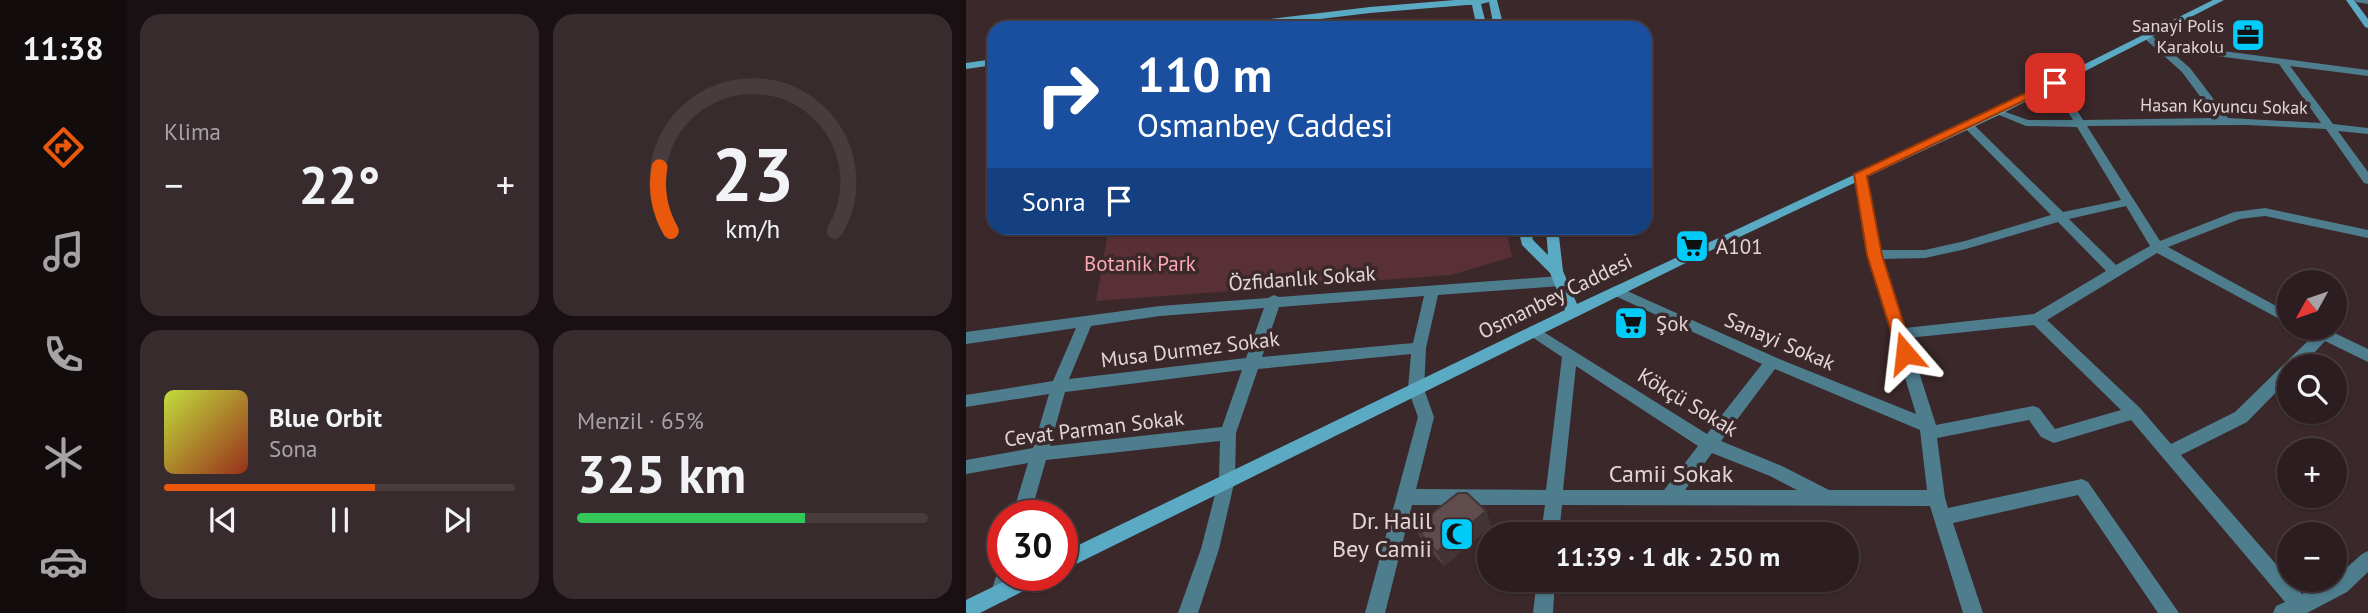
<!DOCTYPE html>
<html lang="tr">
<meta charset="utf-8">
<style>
body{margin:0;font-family:"PT Sans",sans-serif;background:#382b2d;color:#f1f3f6;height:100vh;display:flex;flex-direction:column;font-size:26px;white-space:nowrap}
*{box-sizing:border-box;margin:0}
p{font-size:23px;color:#a6a2a5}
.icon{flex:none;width:38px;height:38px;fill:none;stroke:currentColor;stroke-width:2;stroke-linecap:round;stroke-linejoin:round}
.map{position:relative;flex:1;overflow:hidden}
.details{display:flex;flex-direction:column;gap:14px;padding:14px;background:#181012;width:840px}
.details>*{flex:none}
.top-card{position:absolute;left:21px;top:21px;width:665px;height:214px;border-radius:21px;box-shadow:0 2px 5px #0004,0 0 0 2px #483c3e;background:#1a4fa0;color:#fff;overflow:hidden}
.needle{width:46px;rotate:230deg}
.fabs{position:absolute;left:1311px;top:270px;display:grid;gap:14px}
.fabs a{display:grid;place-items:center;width:70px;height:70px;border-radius:50%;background:#2c1e20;box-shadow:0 2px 5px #0004,0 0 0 2px #483c3e;font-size:35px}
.speed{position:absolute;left:21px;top:500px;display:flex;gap:14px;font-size:35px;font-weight:700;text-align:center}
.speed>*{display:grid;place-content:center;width:91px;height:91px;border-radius:50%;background:#2c1e20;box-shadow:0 2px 5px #0004,0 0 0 2px #483c3e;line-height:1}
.speed .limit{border:10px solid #d22;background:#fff;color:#111}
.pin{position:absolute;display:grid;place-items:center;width:60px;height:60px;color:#fff;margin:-30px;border-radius:14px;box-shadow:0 4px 10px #0006}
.me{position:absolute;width:77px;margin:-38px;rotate:343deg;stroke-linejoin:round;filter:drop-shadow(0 0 5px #0008)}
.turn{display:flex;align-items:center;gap:24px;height:147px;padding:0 35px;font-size:32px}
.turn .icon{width:91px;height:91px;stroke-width:2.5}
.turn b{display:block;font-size:49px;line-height:60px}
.then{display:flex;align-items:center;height:66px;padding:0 35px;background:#0003;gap:14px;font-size:26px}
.big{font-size:52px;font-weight:800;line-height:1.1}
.details .tile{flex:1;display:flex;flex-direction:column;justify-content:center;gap:10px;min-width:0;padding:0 24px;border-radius:21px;background:#382b2d}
.details .dial{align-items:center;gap:0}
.dial svg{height:182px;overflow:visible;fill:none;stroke:#483c3e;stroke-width:7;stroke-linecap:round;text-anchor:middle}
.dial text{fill:#f1f3f6;stroke:none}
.song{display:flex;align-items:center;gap:21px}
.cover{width:84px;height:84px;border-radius:10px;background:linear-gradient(135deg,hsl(70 70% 55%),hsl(10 70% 35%))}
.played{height:7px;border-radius:4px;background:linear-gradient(90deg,#ea580c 60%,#483c3e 60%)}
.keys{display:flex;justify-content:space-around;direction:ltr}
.heat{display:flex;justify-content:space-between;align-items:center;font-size:38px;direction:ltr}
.charge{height:10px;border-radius:5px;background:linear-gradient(90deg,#34c759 65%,#483c3e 0)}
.details .tiles{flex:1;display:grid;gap:14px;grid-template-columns:repeat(2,1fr)}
.trip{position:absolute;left:511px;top:522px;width:382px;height:70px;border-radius:35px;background:#2c1e20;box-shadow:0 2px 5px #0004,0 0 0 2px #483c3e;font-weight:800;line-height:70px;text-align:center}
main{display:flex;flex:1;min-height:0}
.tab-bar{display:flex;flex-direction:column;width:126px;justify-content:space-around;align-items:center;background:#120c0d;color:#a6a2a5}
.tab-bar .icon{width:49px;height:49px}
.tab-bar .selected{color:#ea580c}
.tab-bar b{font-size:32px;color:#f1f3f6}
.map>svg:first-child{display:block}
</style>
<main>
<nav class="tab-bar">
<b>11:38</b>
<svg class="icon selected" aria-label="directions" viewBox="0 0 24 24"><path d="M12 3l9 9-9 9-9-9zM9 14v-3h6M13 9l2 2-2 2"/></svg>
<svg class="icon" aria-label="music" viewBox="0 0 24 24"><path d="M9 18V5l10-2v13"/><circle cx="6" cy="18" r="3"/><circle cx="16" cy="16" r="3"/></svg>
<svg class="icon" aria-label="phone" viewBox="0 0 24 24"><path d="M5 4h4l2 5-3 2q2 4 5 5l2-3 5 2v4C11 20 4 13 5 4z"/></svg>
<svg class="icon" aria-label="climate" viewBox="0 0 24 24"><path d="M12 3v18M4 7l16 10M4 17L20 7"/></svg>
<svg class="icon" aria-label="car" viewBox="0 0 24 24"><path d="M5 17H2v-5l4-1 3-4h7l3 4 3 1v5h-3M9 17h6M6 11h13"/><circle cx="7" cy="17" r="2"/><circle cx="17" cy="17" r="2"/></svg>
</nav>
<section class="details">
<div class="tiles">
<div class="tile"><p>Klima</p>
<div class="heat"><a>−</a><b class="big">22°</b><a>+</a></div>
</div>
<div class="tile dial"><svg viewBox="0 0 100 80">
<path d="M14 69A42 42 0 1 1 86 69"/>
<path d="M14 69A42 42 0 0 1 9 41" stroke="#ea580c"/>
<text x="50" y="56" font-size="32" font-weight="700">23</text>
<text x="50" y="72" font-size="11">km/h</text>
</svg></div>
<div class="tile">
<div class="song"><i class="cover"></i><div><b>Blue Orbit</b><p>Sona</p></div></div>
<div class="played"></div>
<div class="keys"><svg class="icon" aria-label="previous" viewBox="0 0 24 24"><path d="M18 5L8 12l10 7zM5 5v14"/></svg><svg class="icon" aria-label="pause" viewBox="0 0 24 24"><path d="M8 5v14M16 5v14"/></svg><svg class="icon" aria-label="next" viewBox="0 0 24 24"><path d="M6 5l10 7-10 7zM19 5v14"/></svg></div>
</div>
<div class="tile"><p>Menzil · 65%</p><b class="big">325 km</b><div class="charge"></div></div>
</div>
</section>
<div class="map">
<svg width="1402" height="613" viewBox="0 0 1402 613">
<rect width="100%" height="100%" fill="#3b282a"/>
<polygon fill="#593035" points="143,228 540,228 546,257 485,275 130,301"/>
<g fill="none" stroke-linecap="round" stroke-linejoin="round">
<g fill="#4e7d8e" fill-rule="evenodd">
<polygon points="1389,0 1402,0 1402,4 1390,2"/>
<path d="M1179,35H1185L1195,43L1402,70V76L1324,66L1367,124L1402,128V134L1372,131L1402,172V184L1398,183L1360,129L1280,125L1121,126L1194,241L1268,212L1299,208L1402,230V238L1299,216L1274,219L1202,247L1323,313V324L1191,253L1081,320L1174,408L1205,444L1269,412L1347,336L1337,331L1335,327H1356L1402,349V362L1359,341L1336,366H1323V379L1281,422L1215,455L1336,594L1368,579L1396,554L1402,551V572L1381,592L1341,613H1307L1310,606L1319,602L1165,420L1088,443L1075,437L1063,420L971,438L979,498L982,508L1116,479L1122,482L1213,613H1192L1112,495L987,523L1017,613H997L964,506L596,505L593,534H575L579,505H446L419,613H399L452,417L442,389L445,354L292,369L270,433L269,479L253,549L232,613H212L235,549L253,479L254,441L80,460L64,516H46L62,463L0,474V460L67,448L83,394L0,407V395L87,381L110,328L0,344V332L194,306L302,298L308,295L313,297L594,276L601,281L594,286L472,295L460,348L458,389L468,417L450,489L580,490L596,357L563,335L561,331L563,327L568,326L741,434L796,364L645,294L643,291L645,288L650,286L811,358L950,414L902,255L888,174L894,170L900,174L915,250H959L999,241L1085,215L998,127L997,125L1002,122L1006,123L1097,212L1155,200L1111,127L1060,126L1026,112L1031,109L1062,120H1107L1084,83L1089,80L1093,81L1117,120L1250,118L1216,72L1179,39ZM1203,50L1313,64L1355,123L1262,118L1224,68ZM1160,206L1184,246L1150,265L1103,219ZM1092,222L1140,271L1068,314L939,328L917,259L959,258L1000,249ZM458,296L447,343L296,357L313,307ZM298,308L280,358L103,379L125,326L194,316ZM1068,325L1155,410L1089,429L1073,408L1067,406L970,425L942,338ZM610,366L732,446L698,490H597ZM809,369L954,430L961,490H863L816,466L755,441ZM276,370L256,427L84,446L99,392ZM746,453L804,476L831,490H719Z"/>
<polygon points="37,568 37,576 48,576 41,600 34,602 27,600 25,593 32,570"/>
<polygon points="571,579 589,579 587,613 567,613"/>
</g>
<g fill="#5aaac4" fill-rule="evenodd">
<polygon points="489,0 531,0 538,28 528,28 523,2 515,4 521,28 511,28 506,5 501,5 404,13 278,28 250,28 255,25 404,7"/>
<polygon points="1247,0 1258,0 1035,114 750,248 96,571 96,553 599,310 584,273 556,245 552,228 564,228 567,240 582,255 580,228 592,228 597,271 611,304 1027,110"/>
<polygon points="1380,0 1388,0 1402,19 1402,28 1399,27"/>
<polygon points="28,59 28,65 0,69 0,63"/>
<polygon points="49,576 77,576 75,582 14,613 0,613 0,600"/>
</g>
</g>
<polygon fill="#534142" points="520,511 525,526 478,566 456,542 449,527"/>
<polygon fill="#433536" points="520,511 525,526 478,566 471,552"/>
<polygon fill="#604c4d" stroke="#433536" stroke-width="2" points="492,493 501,493 520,511 471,552 449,527"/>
<polygon fill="#ea580c" stroke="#983908" stroke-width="2" points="1085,81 1095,83 901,176 916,255 947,353 945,357 933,357 901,255 888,174"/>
<defs>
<g id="office-square" transform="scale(1.75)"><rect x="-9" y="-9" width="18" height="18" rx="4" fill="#01cbf9" stroke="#3b282a"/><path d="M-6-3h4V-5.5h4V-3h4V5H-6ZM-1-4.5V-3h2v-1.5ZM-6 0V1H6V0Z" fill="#111"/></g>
<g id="supermarket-square" transform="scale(1.75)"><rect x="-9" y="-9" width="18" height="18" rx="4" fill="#01cbf9" stroke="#3b282a"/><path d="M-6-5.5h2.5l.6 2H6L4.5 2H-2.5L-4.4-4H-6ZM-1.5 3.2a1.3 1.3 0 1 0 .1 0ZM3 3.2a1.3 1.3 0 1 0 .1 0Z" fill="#111"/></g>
<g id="mosque-square" transform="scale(1.75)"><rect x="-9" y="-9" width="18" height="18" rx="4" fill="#01cbf9" stroke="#3b282a"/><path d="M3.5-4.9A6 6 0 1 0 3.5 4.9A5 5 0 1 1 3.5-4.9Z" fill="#111"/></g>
</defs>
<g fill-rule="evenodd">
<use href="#office-square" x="1282" y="35"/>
<use href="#supermarket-square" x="726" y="246"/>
<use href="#supermarket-square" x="665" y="323"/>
<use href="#mosque-square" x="491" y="534"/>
</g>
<g text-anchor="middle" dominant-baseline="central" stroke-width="7" stroke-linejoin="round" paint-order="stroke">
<g font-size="18" fill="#e2d5d6" stroke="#3b282a" text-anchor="end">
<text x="1258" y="25">Sanayi Polis<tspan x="1258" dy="21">Karakolu</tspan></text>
</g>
<g font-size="18" fill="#e2d5d6" stroke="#3b282a">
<text transform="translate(1258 106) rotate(1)">Hasan Koyuncu Sokak</text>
</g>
<g font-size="21" fill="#e2d5d6" stroke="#3b282a" text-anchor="start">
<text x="750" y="246">A101</text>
<text x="690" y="323">Şok</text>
</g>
<g font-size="21" fill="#faa8b1" stroke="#3b282a">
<text x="174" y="263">Botanik Park</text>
</g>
<g font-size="21" fill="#e2d5d6" stroke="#3b282a">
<text transform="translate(336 278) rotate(-4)">Özfidanlık Sokak</text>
<text transform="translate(589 296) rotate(-26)">Osmanbey Caddesi</text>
<text transform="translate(814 341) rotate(23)">Sanayi Sokak</text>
<text transform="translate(224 349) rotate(-7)">Musa Durmez Sokak</text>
<text transform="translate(722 402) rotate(31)">Kökçü Sokak</text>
<text transform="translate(128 428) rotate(-7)">Cevat Parman Sokak</text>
</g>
<g font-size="24" fill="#e2d5d6" stroke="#3b282a">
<text x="705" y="473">Camii Sokak</text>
</g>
<g font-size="24" fill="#e2d5d6" stroke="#3b282a" text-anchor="end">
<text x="466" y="520">Dr. Halil<tspan x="466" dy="28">Bey Camii</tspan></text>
</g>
</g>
</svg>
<div class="fabs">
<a><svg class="needle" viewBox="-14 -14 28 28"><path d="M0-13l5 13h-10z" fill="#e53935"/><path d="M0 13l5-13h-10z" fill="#a6a2a5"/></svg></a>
<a><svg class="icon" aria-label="search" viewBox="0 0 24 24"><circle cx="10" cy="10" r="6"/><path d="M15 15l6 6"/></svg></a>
<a>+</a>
<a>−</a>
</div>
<div class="speed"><div class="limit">30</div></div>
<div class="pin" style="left:1089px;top:83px;background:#d93025"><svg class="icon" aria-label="arrive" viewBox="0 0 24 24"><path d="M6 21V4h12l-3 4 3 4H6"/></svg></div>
<svg class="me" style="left:939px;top:353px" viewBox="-20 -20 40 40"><path d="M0-17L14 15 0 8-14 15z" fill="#ea580c" stroke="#fff" stroke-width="4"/></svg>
<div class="trip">11:39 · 1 dk · 250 m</div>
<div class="top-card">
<div class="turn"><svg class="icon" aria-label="right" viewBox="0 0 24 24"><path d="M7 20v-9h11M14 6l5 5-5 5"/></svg><div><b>110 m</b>Osmanbey Caddesi</div></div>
<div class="then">Sonra<svg class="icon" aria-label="arrive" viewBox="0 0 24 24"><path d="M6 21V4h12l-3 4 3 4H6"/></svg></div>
</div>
</div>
</main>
